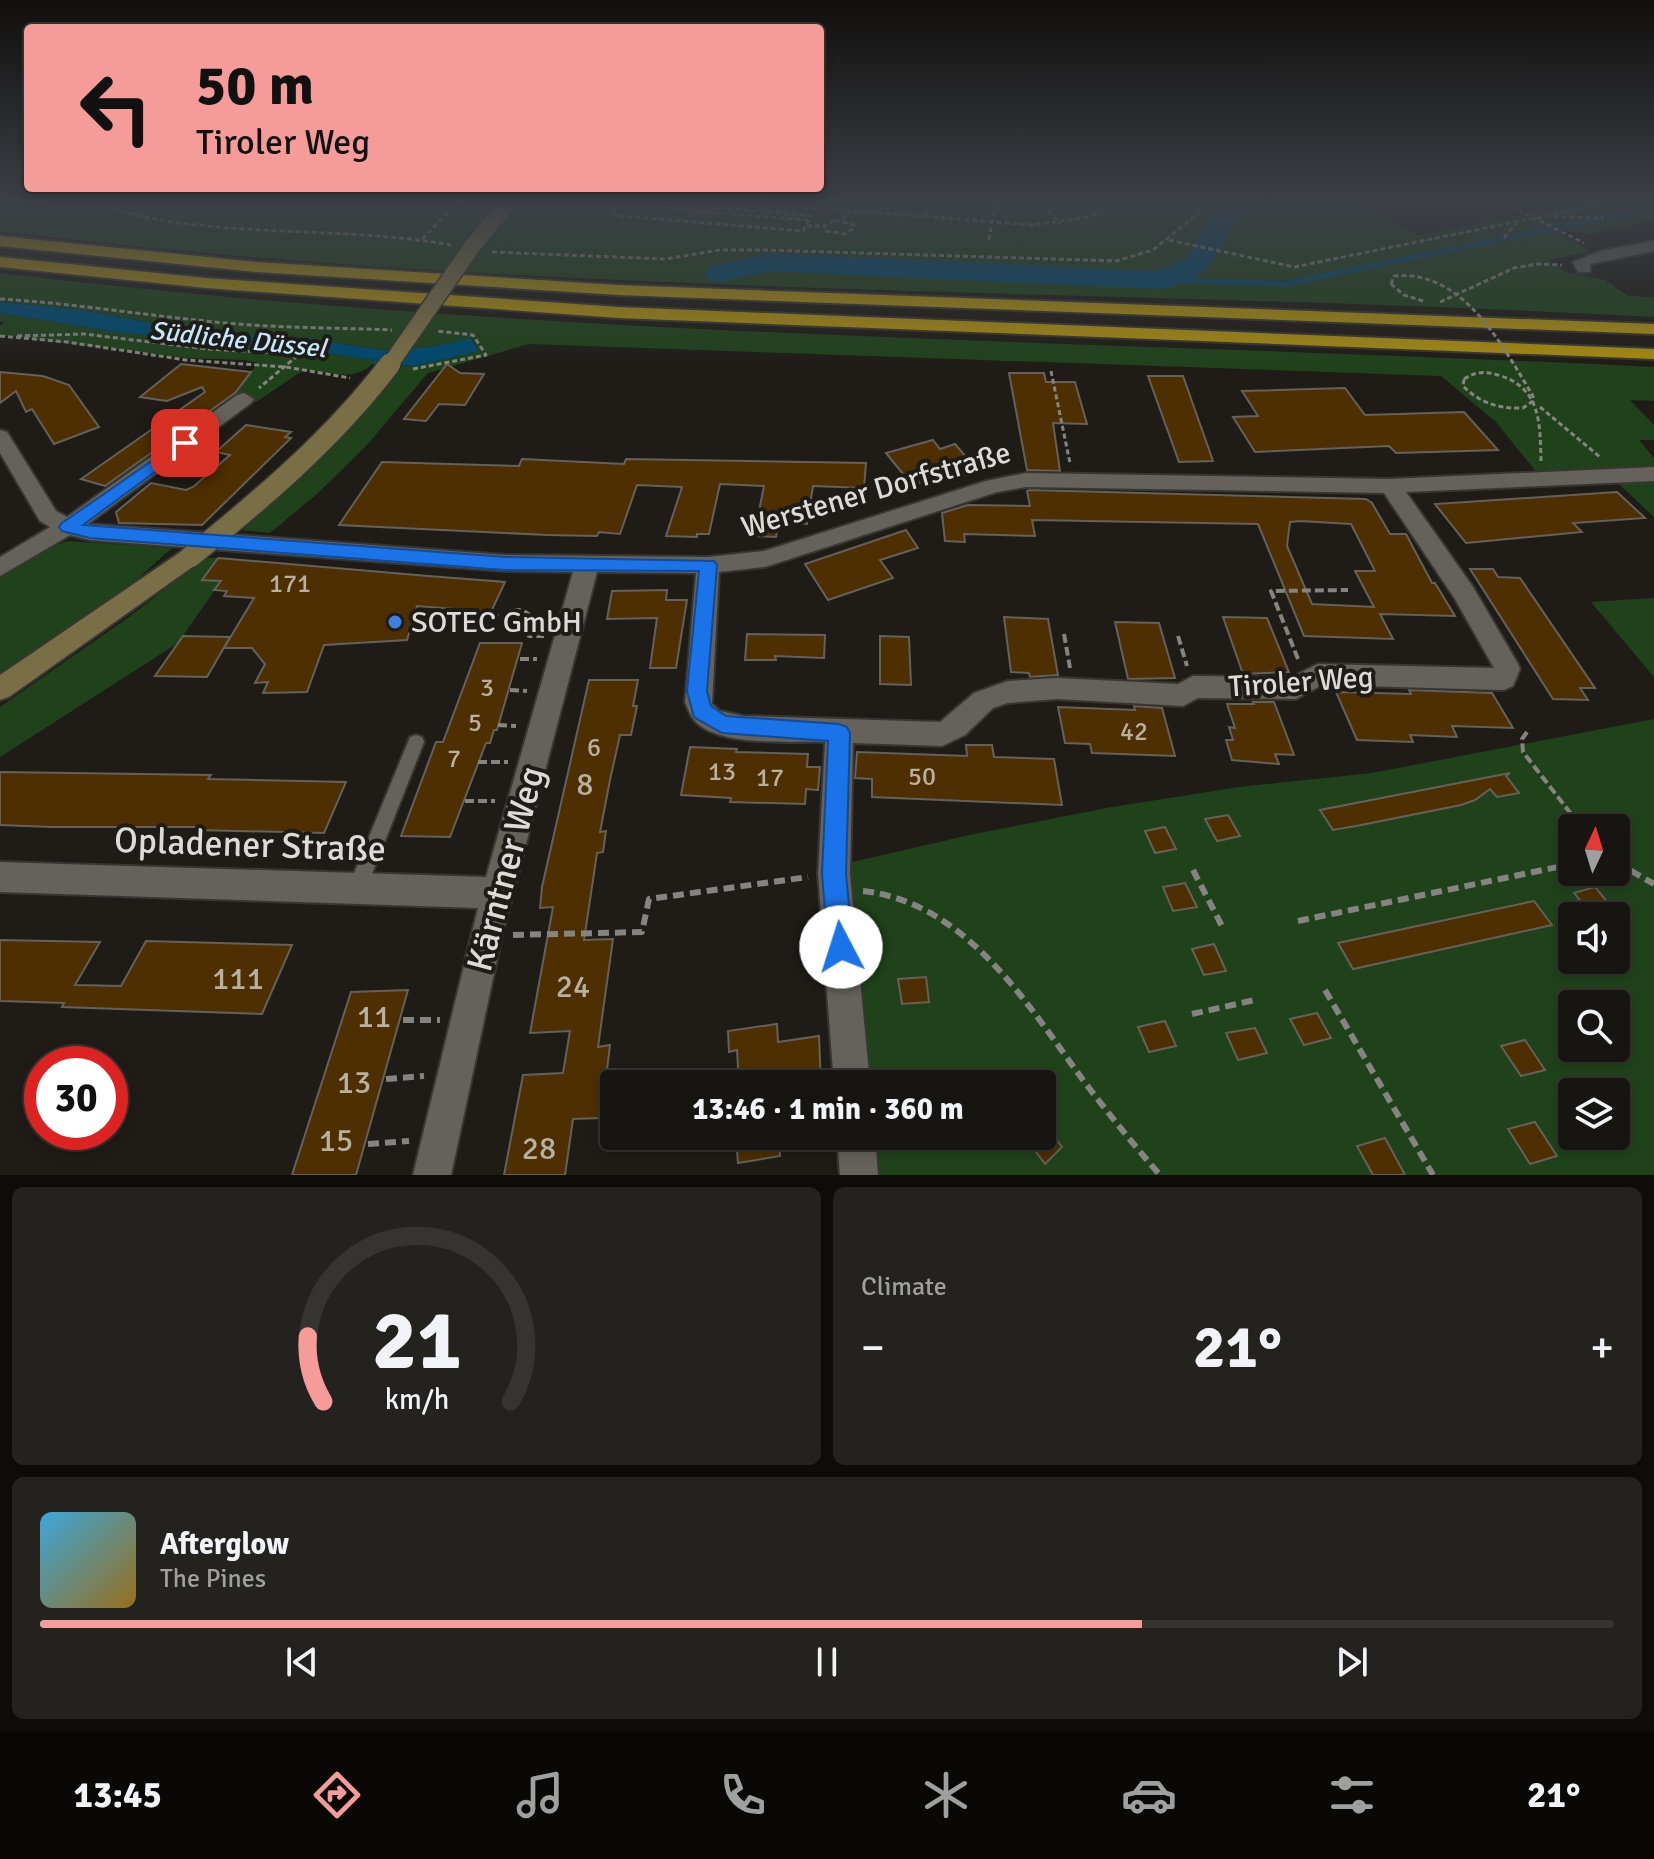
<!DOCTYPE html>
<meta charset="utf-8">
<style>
body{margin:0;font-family:Signika,sans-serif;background:#24221f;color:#f1f3f6;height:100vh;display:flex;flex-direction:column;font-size:30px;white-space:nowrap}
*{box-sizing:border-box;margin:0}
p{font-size:26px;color:#9e9f9f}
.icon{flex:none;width:44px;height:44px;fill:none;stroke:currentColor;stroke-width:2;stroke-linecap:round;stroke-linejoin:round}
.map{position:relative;height:1175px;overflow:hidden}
.details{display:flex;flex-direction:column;gap:12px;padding:12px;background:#0d0c09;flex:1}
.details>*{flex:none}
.top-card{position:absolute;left:24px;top:24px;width:800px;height:168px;border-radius:8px;box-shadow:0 4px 12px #0003,0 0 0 2px #363431;background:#f59b9a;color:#111;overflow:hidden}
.needle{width:52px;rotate:4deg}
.controls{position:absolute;left:1558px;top:814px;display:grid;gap:16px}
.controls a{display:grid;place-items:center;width:72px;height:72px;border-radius:8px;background:#171511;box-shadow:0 4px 12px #0003,0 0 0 2px #363431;font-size:40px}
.speed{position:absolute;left:24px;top:1046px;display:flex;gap:16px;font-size:40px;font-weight:700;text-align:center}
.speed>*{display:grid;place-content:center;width:104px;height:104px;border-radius:50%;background:#171511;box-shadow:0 4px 12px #0003,0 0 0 2px #363431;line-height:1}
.speed .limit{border:12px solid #d22;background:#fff;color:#111}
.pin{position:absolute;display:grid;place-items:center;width:68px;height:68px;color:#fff;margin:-34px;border-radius:16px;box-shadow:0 4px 12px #0006}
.me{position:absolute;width:88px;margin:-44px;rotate:355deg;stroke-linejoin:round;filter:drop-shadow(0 0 6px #0008)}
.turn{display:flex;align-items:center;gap:28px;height:168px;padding:0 40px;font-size:36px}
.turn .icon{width:104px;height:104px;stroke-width:2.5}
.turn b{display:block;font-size:56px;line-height:68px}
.big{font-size:60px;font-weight:700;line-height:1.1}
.details .widget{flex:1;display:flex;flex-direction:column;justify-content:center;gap:12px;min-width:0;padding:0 28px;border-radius:12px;background:#24221f}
.details .dial{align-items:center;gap:0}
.dial svg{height:208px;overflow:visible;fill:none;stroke:#363431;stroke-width:7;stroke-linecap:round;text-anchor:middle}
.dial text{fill:#f1f3f6;stroke:none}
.song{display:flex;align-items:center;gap:24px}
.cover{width:96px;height:96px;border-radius:12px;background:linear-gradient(135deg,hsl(200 70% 55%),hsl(40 70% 35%))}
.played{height:8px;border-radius:4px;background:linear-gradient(90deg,#f59b9a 70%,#363431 70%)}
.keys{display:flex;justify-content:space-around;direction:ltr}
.heat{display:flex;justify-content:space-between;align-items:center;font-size:44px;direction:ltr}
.details .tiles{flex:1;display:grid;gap:12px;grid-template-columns:1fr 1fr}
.widget:last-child{grid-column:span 2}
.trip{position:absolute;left:600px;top:1070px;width:456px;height:80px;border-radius:8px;background:#171511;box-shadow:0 4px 12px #0003,0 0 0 2px #363431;font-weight:700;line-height:80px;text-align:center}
.tabs{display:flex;height:128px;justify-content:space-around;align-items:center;background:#090807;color:#9e9f9f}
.tabs .icon{width:56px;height:56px}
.tabs .active{color:#f59b9a}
.tabs b{font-size:36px;color:#f1f3f6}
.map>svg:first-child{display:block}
</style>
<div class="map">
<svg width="1654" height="1175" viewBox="0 0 1654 1175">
<rect width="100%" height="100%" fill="#1f1c17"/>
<g fill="#20421b" fill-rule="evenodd">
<path d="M0,203H1350L1378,213L1418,235L1579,203H1654V220L1590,234L1549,228L1311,278L1267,282L777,260H762L714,271L718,274L759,265L1278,286L1553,230L1591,251L1549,260L1564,271L1605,280L1628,296L1654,297V317C1103,287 549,299 0,231Z"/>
<path d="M0,273C548,339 1103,340 1654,367V401L1630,400L1654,425V440H1639L1654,458V469L1538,474L1496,422L1441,376L529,344L428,373L365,447L318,493L270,533L242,530L330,450L402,366H415L479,351L472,338L432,347L382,350L302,338L202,332L76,309L0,302Z"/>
<path d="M0,313L114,332L282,347L376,360C355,385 330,370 302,371L256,402L232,397L258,363L245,360L187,358L0,335V326L4,323L0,321Z"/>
<polygon points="1654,481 1654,517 1619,484"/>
<polygon points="68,541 172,548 127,588 0,676 0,576 45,549"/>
<polygon points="205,558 218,558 202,579 221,581 178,643 0,757 0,707 129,617"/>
<polygon points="1654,598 1654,677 1591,602"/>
<path d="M1654,719V1175H873L870,1136H1042V1084H866L848,863L974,834L1112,807L1239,787L1372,773ZM1572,828H1616V872H1572ZM1572,916H1616V960H1572ZM1572,1004H1616V1048H1572ZM1572,1092H1616V1136H1572Z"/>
</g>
<polygon fill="#00496f" points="0,302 76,309 202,332 302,338 382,350 432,347 471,338 479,351 415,366 372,364 375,360 282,347 114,332 0,313"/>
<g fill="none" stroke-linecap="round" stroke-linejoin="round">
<polyline stroke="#00496f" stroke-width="5" points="1162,280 1284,284 1654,208"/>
<path fill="#00496f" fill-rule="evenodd" d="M1226,203H1255C1249,212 1239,217 1233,226C1209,265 1213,276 1162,289L769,271L719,282L709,279L704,273L709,267L769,253L1158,271L1187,258L1213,213Z"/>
</g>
<g fill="#4d2f01" stroke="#65605b" stroke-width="2" fill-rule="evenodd">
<polygon points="181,364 251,372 235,393 105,486 81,479 205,392 202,387 167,401 140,397"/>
<polygon points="447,364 460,373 484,374 465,405 439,404 426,421 404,419"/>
<polygon points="0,372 43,376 69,385 99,427 54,444 32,409 26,412 16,391 0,403"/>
<polygon points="1009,373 1044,373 1046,382 1075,382 1087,424 1053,423 1060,471 1027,470"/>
<polygon points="1148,376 1183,376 1213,461 1179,462"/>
<polygon points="1345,388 1365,415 1464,412 1498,450 1396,453 1389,446 1255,452 1233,417 1258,416 1242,391"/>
<polygon points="246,425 291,432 285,437 291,438 202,525 119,523 116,512 151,483 186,490 193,487 230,455 216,452"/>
<polygon points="933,440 940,449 955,444 974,466 912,485 886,453"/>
<polygon points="522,459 624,464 626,459 866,463 864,488 813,486 807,524 778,523 776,537 754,536 764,486 720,484 709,534 697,534 697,537 666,536 682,487 637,485 620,534 599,532 597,536 547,535 339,525 382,462 519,466"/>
<path d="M1030,490L1366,499L1372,503L1390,534H1406L1432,583H1435L1455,616L1380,614L1393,639L1304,636L1258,524L1032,520L1035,536L964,534L965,542L945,541L942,513L968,505L1030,506L1027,491ZM1300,521L1351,524L1375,571H1355L1374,607L1312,604L1287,546L1290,522Z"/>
<polygon points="1617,492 1645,518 1573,523 1582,532 1466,543 1435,504"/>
<polygon points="906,530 918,548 880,560 893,578 828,600 805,564"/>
<polygon points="218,558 428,576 505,582 491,612 417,606 407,640 324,645 307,692 263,693 268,682 255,683 265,664 252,648 224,648 254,598 224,596 227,591 214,590 221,581 202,580"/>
<polygon points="1470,569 1493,569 1498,577 1520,578 1595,688 1580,688 1588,700 1553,699"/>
<polygon points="667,590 666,600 687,600 676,668 650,668 657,618 607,619 612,591"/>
<polygon points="1004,617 1048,619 1058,675 1030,677 1029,673 1011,672"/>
<polygon points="1223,617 1267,618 1289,672 1243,674"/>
<polygon points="1115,622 1159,623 1175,678 1128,679"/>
<polygon points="747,634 825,635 824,658 775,656 776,660 745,660"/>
<polygon points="183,636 230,637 207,677 155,676"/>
<polygon points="880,636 909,637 911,685 880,684"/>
<polygon points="480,643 522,643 497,730 494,730 490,743 486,743 450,837 401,836 436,742 443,742"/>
<polygon points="589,680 638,680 633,706 637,706 631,735 620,735 610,780 600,832 606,831 603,852 597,853 584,940 613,939 598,1047 610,1045 601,1118 573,1119 565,1175 504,1175 523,1075 563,1073 570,1031 530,1033 553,907 540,908 542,887"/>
<polygon points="1409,690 1492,693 1513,728 1452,726 1457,737 1410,735 1413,742 1357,740 1336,692 1411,694"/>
<polygon points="1253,702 1274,702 1294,755 1275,754 1279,764 1232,760 1226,740 1233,740 1229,727 1235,728 1227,704 1254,704"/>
<polygon points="1134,706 1162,708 1175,756 1092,753 1090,744 1065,743 1058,707 1135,710"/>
<polygon points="966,745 992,745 994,757 1054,759 1062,805 872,797 872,779 855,778 857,752 967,756"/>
<polygon points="690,747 737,749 736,752 808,754 807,767 820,767 818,790 806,789 805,804 730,802 731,798 681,795"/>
<polygon points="0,772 211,775 208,779 346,782 324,833 197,830 198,827 52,827 0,825"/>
<polygon points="1510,773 1506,776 1519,793 1497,797 1490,789 1475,800 1461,805 1356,826 1333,830 1320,810"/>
<polygon points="1228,815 1240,836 1217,841 1205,819"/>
<polygon points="1165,827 1176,849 1155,853 1145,831"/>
<polygon points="1185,883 1197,907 1173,911 1163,887"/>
<polygon points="1595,887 1614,910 1592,915 1574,893"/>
<polygon points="1534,901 1552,925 1353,969 1338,943"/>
<polygon points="0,940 100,942 75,985 121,986 146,941 292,945 262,1014 62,1007 64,1003 0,1001"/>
<polygon points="1214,944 1226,971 1204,975 1192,949"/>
<polygon points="926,977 929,1002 902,1004 898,979"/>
<polygon points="408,990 356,1175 292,1175 351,992"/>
<polygon points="1317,1013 1331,1038 1304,1045 1290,1019"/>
<polygon points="1165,1021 1176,1046 1149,1052 1138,1027"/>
<polygon points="777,1024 778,1042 819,1036 821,1084 739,1084 737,1050 729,1052 728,1031"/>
<polygon points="1255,1028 1267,1053 1238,1060 1226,1033"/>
<polygon points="1525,1040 1545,1070 1521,1076 1501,1046"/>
<polygon points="1535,1122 1557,1156 1530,1164 1508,1129"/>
<polygon points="760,1136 779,1136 780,1156 738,1163 736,1140"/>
<polygon points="1024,1136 1054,1136 1062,1147 1045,1164"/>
<polygon points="1385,1138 1405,1175 1373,1175 1357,1146"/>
</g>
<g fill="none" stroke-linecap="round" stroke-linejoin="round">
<g stroke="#383633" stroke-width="4">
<polygon id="service" points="416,735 422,737 424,742 364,894 357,897 350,894 348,888 408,742 410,737"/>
</g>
<g stroke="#383633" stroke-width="4">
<g id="minor">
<polygon points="1654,241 1654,251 1590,264 1590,272 1578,272 1573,262 1600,251"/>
<path d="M244,393L254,399L251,403L88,524L505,555L708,557L764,551L986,481L1026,473L1390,479L1654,467V481L1406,492L1473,587L1518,664L1520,669L1513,686L1504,690L1322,685L1296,699L1198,698L1183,706L1057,699L1008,703L993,708L965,735L942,746L853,743L850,874L870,1084H834L818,874L825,742C791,741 731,746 702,727C692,721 689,712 685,702L696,573L597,572L502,936L451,1175H413L478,908L0,892V862L486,877L573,572L505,571L90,540L70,535L0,576V557L50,527L40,521L0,453V430L7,432L56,511L67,517L237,395ZM1026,487L1384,493L1455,599L1494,668L1318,664L1292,677L1193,676L1178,684L1057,678L1008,681L974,693L940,722L744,716L720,711L712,704L719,572L765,567L997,492Z"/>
<polygon points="837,1136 875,1136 878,1175 840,1175"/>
</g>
</g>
<g stroke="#383633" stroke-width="4">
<polygon id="secondary" points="190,549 198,551 202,557 198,563 9,697 0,700 0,675 182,551"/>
</g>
<g stroke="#383633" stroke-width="4">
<g id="motorway">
<polygon points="0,236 257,262 618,285 1654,324 1654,334 618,295 257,272 0,246"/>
<polygon points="0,257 206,278 619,307 1654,349 1654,359 619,318 206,288 0,267"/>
</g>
</g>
<g stroke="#868480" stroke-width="3" stroke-dasharray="5 3" stroke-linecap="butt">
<path d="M90,203C120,211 149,219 180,223C271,235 361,229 451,245"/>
<polyline points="621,203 611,215 803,231 811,216 665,203"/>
<polyline points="757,203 1032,225 1088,217 1120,203"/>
<polyline points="1047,203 1047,209 1060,224"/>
<polyline points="1504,203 1584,243"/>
<polyline points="620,205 809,220"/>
<polyline points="925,217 928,203"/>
<polyline points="1553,217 1604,218"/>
<polygon points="835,220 854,225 854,228 844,234 826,231 824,226"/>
<polyline points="843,220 854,203"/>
<polyline points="807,226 824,226"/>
<polyline points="1504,238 1516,223"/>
<polyline points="422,239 456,204"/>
<polyline points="989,240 995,203"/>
<polyline points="1169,240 1294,267 1608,203"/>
<polyline points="492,252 665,259 720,250 766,250 1116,261 1153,250 1211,203"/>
<polyline points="1391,284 1404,295 1423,301"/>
<path d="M0,299C84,304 166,319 251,325C298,328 345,328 392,330"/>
<polyline points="1440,302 1514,268 1537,264 1562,265"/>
<polyline points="0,336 67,342 186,360 286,367 350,378"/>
<polyline points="17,336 84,334 208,349 295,354 296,357 259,388"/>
<polyline points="413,369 486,355 473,335 437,331"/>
<polyline points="1051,371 1070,463"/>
<path d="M1464,379C1476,371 1487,371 1501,376C1541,389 1540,424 1541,461"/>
<polyline points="1540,407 1600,457"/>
</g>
<g stroke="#868480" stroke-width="4" stroke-dasharray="9 4" stroke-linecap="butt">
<polyline points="490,616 509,616 511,610 522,610 535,618 529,636 544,636"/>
<polyline points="1064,634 1070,668"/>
<polyline points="1178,636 1187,666"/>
<polyline points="520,659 537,659"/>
<polyline points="1298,659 1271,591 1348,590"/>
<polyline points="510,690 527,691"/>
<polyline points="498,725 516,726"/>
<polyline points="1527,732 1522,739 1523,752 1582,828"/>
<polyline points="478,762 508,762"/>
<polyline points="465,801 495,801"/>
</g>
<g stroke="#868480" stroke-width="6" stroke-dasharray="11 6" stroke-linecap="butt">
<polyline points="1616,862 1654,884"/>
<polyline points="1193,870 1223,928"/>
<path d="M863,891C966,902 1028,1005 1083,1080C1108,1113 1133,1144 1160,1175"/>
<polyline points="1298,921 1572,864"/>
<polyline points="513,935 642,932 649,899 808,877"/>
<polyline points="1325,990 1433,1175"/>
<polyline points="1192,1014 1255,1000"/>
<polyline points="403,1020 440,1020"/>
<polyline points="386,1079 424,1076"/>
<polyline points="368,1144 409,1141"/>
</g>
<use href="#service" fill="#65625c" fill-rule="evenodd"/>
<use href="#minor" fill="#65625c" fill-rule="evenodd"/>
<use href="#secondary" fill="#796e46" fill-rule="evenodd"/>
<use href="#motorway" fill="#a78a11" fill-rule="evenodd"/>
<g stroke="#383633" stroke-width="19" stroke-linecap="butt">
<polyline id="secondary-bridge-far1" points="389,366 471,248 508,203"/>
</g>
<g stroke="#383633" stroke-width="24" stroke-linecap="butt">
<path id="secondary-bridge" d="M190,557C262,499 334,438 390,364"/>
</g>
<path stroke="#868480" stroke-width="3" stroke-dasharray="5 3" stroke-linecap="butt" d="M1391,284L1394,276C1463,269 1502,345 1533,396V401L1523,408C1499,409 1480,403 1463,386L1464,379"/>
<use href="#secondary-bridge-far1" stroke="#796e46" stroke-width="16"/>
<use href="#secondary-bridge" stroke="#796e46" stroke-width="21"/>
</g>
<linearGradient id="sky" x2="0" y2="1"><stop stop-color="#110f0d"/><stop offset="0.55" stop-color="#3c4047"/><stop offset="1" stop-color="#3c4047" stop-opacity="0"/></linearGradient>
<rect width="1654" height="368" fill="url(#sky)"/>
<polygon fill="#1a73e8" stroke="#114b97" stroke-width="2" points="185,438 193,443 190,446 83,525 505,557 714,561 717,565 707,691 711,706 726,716 839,724 847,727 850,733 846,874 853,947 850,956 841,959 832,956 828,947 822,874 828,741 722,733 694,717 687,691 699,571 505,570 90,538 62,531 59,527 62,523"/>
<circle fill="#3f7fe0" stroke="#1f1c17" stroke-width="3" cx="395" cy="622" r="8"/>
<g text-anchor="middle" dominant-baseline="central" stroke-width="8" stroke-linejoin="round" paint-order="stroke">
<g font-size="26" font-style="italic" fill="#c6e7ff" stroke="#1f1c17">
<text transform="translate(238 340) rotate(6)">Südliche Düssel</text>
</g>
<g font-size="26" fill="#b9b0a2">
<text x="290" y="584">171</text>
<text x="487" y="688">3</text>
<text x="475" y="723">5</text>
<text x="1134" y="732">42</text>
<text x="594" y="748">6</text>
<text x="454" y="759">7</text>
<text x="722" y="772">13</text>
<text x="922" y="777">50</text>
<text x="770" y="778">17</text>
</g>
<g font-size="30" fill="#dddbd8" stroke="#1f1c17">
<text transform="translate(876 490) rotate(-16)">Werstener Dorfstraße</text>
<text transform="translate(1301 682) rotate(-4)">Tiroler Weg</text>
</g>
<g font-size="30" fill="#dddbd8" stroke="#1f1c17" text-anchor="start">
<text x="411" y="622">SOTEC GmbH</text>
</g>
<g font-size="32" fill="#b9b0a2">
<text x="585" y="784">8</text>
<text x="238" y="978">111</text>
<text x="573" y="986">24</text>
<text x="374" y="1016">11</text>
<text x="354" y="1082">13</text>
<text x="336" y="1140">15</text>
<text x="539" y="1148">28</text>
</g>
<g font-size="36" fill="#dddbd8" stroke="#1f1c17">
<text transform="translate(250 845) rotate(2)">Opladener Straße</text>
<text transform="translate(506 869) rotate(-75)">Kärntner Weg</text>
</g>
</g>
</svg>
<div class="controls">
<a><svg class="needle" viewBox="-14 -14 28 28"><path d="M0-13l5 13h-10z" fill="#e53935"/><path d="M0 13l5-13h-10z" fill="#9e9f9f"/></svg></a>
<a><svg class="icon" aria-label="sound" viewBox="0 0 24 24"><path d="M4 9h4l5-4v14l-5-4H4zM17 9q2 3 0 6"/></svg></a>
<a><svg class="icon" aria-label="search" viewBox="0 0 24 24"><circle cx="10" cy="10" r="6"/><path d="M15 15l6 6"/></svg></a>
<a><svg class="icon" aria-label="layers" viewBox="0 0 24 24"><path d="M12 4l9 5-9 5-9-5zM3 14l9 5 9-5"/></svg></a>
</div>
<div class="speed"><div class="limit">30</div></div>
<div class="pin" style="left:185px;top:443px;background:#d93025"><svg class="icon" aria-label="arrive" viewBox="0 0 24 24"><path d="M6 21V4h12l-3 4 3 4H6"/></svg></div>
<svg class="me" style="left:841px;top:947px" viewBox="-20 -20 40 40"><circle r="19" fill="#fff"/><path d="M0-13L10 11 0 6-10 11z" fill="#1a73e8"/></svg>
<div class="trip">13:46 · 1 min · 360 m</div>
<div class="top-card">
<div class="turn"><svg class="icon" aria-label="left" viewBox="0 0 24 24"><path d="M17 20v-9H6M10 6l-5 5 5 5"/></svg><div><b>50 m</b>Tiroler Weg</div></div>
</div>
</div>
<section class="details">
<div class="tiles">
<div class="widget dial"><svg viewBox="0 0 100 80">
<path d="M14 69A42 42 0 1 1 86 69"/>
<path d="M14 69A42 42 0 0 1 8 44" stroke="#f59b9a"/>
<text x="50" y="56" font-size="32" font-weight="700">21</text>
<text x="50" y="72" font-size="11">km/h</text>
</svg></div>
<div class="widget"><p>Climate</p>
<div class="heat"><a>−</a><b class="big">21°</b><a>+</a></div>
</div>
<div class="widget">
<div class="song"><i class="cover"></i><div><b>Afterglow</b><p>The Pines</p></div></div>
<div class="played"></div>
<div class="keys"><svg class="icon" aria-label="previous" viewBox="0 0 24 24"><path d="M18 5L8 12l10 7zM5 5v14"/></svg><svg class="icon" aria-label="pause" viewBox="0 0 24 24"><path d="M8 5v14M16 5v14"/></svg><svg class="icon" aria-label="next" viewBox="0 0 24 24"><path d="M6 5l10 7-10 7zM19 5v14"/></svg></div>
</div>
</div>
</section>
<nav class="tabs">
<b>13:45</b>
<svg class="icon active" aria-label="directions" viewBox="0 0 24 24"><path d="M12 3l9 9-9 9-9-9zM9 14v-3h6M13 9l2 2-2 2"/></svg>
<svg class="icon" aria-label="music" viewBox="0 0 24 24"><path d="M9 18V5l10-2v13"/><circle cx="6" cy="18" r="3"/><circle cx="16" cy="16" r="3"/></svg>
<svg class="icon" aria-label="phone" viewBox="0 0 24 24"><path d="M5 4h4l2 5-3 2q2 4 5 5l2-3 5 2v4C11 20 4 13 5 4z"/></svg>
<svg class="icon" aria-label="climate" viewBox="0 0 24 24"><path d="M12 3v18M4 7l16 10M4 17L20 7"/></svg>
<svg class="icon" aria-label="car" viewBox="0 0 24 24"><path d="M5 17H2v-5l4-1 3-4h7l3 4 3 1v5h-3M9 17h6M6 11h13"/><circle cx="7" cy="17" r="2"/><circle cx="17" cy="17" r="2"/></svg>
<svg class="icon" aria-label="filters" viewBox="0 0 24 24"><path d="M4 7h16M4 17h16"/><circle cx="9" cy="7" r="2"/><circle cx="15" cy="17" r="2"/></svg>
<b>21°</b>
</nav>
